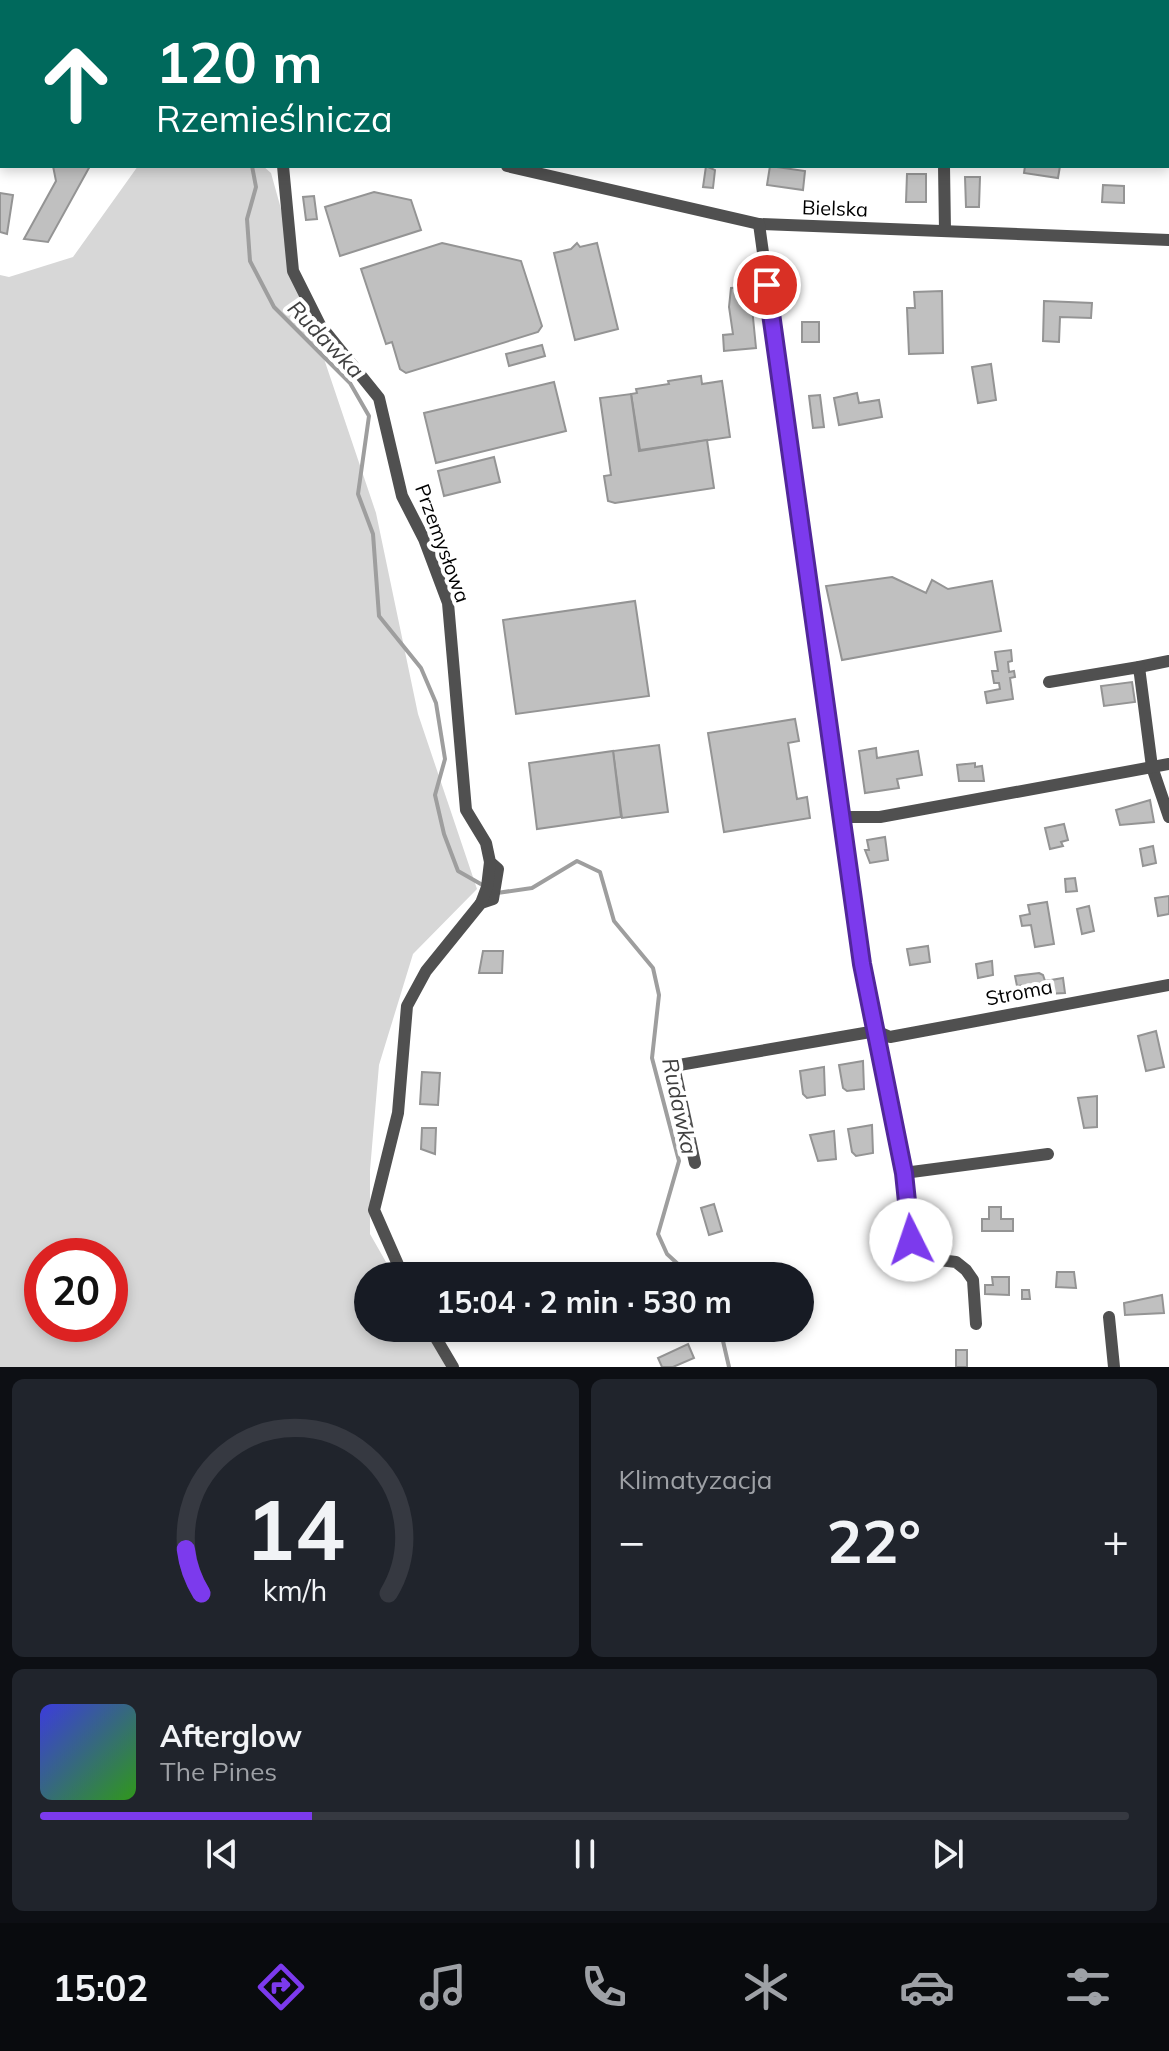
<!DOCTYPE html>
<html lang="pl">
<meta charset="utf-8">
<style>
body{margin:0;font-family:Mulish,sans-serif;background:#20242c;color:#f1f3f6;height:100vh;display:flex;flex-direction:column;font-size:30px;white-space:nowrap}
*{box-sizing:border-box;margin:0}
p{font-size:26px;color:#9ea1a6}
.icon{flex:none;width:44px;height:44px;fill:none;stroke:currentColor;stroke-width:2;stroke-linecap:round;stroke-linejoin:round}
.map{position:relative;height:1367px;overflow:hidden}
.side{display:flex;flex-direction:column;gap:12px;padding:12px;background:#0d0f14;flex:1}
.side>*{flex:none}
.banner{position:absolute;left:0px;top:0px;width:1170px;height:168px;box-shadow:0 4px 12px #0003;background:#00695c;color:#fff;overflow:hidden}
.speed{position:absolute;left:24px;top:1238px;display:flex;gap:16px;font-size:40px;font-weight:700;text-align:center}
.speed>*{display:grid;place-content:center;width:104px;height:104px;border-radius:50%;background:#171b24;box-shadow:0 4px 12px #0003;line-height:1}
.speed .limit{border:12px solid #d22;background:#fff;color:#111}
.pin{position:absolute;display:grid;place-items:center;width:68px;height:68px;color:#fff;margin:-34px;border:4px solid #fff;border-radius:50%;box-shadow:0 2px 8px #0007}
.me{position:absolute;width:88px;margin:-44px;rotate:356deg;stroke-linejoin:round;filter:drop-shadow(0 0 6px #0008)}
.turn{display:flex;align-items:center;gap:28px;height:168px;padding:0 24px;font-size:36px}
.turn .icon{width:104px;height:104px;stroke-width:2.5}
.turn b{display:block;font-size:56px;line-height:68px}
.big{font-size:60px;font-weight:700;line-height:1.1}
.side .tile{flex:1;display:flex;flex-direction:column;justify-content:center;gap:12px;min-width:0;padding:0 28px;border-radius:12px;background:#20242c}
.side .dial{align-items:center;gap:0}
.dial svg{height:208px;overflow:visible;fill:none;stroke:#363941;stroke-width:7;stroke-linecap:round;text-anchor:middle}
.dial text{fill:#f1f3f6;stroke:none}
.song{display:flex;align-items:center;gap:24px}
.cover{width:96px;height:96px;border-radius:12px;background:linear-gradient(135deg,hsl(240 70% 55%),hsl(110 70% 35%))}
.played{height:8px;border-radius:4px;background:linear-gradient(90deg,#7c3aed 25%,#363941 25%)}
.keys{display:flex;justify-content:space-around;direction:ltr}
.heat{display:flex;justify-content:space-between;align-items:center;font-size:44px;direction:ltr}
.side .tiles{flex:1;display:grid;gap:12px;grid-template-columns:1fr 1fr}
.tile:last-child{grid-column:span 2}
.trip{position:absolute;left:354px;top:1262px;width:460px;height:80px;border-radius:40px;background:#171b24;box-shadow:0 4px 12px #0003;font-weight:700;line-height:80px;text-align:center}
.tabs{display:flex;height:128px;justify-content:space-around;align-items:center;background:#090b0e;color:#9ea1a6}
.tabs .icon{width:56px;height:56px}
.tabs .active{color:#7c3aed}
.tabs b{font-size:36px;color:#f1f3f6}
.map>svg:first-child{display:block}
</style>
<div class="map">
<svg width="1169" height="1367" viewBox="0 0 1169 1367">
<rect width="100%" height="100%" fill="#fff"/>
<path fill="#d7d7d7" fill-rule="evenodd" d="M138,166H263L271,173L317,338L376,513L418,714L477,889L413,954L379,1065L370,1170V1234L394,1276H368V1328H424L446,1367H0V275L9,277L73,257ZM42,1256H110V1324H42Z"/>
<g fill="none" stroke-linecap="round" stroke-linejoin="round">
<g stroke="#9e9e9e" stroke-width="4">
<polyline points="0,20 2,21"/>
<polyline points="252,166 256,187 247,219 250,261 274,307 350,383 369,416 358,494 373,534 379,616 421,668 436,703 445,759 435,795 444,834 458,871 486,887"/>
<polyline points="497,893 532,888 577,861 600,872 614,921 653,968 659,995 652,1058 679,1161 658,1234 667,1254 691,1276"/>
<polyline points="720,1328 729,1367"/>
</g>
</g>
<g fill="#c0c0c0" stroke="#949494" stroke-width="2">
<rect x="752" y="0" width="35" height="2"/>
<polygon points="47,166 90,166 48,242 24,239 56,181 53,166"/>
<polygon points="706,166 715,170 713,188 703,187"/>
<polygon points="770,166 805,171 803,190 767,185"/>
<polygon points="1025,166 1060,166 1058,178 1024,173"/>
<polygon points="907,174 926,174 926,202 906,202"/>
<polygon points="965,177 980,177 979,207 966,207"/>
<polygon points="1103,185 1124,186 1124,203 1102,202"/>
<polygon points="374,192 411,200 421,230 340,256 325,207"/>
<polygon points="0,193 13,195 7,234 0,232"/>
<polygon points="314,196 317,219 306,220 303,197"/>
<polygon points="442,243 521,261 542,326 538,332 406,373 400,369 392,342 386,344 361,269"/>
<polygon points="577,243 580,247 597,243 618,329 575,340 554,253 571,249"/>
<polygon points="750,287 756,348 724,351 723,335 733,334 729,307 731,288"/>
<polygon points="942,291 943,353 909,354 907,308 915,308 914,292"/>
<polygon points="1044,301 1092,303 1091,318 1060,317 1059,342 1043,341"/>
<rect x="802" y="322" width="17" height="20"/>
<polygon points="542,345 545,356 509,366 506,354"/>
<polygon points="991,364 996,400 978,403 972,367"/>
<polygon points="701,376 702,384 722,381 730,437 640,450 631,394 637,393 636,389 669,384 668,381"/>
<polygon points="554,382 566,431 436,463 424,413"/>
<polygon points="857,393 859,403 879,400 882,417 839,425 834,398"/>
<polygon points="631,394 639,451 707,440 714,488 615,503 608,501 604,476 611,475 600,398"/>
<polygon points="820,395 824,427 813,428 809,396"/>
<polygon points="494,457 500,482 444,496 438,471"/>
<polygon points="892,577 926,593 932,580 948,589 992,581 1001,631 842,660 826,586"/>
<polygon points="635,601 649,696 516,714 503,620"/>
<polygon points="1011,650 1012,661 1008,662 1009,672 1014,671 1015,677 1010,678 1013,699 987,703 985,692 1000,689 999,683 994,683 992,671 998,671 995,652"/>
<polygon points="1132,682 1135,702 1104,706 1101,686"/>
<polygon points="795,719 799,741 788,743 797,799 807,797 810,818 724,832 708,733"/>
<polygon points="659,745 668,812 622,818 613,751"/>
<polygon points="876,748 877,758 918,751 922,775 897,779 899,788 865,793 859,751"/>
<polygon points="613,751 621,817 537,829 529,763"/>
<polygon points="975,763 975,767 982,766 984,781 959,781 957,765"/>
<polygon points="1150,800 1154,822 1120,825 1116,810"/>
<polygon points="1064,824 1068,840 1061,842 1063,846 1050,849 1045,828"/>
<polygon points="885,837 888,860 870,863 865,850 869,850 867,840"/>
<polygon points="1153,846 1156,863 1143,866 1140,849"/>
<polygon points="1075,878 1077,891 1066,892 1065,879"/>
<polygon points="1169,896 1169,914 1158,916 1155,898"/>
<polygon points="1047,902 1054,944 1035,947 1031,925 1022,926 1020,916 1030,914 1028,905"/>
<polygon points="1089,906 1094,931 1082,934 1077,909"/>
<polygon points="928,946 930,962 910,965 907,949"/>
<polygon points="483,951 503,951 502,973 479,973"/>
<polygon points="992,961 993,975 978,978 976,964"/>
<polygon points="1039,973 1043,975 1045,981 1063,978 1065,993 1026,995 1025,985 1017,986 1015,976"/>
<polygon points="1156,1031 1164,1067 1146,1071 1138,1036"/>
<polygon points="863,1061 864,1089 847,1091 843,1088 839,1065"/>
<polygon points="824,1067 825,1095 807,1098 803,1094 800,1071"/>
<polygon points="422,1072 440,1073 438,1105 420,1104"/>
<polygon points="1097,1096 1097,1127 1084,1128 1078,1098"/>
<polygon points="872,1125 873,1153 856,1156 852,1152 848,1129"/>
<polygon points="422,1128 436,1128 435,1154 421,1149"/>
<polygon points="834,1131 836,1159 818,1161 810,1135"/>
<polygon points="714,1204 722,1231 709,1235 701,1208"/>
<polygon points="989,1207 1001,1207 1001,1219 1013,1219 1013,1231 982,1231 982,1219 989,1219"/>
<polygon points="1057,1272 1074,1272 1076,1288 1056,1287"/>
<polygon points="992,1277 1009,1277 1009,1295 985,1294 985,1285 993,1285"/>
<polygon points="1022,1290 1029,1290 1030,1299 1022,1299"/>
<polygon points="1162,1295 1164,1313 1125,1315 1124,1303"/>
<polygon points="688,1344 694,1358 673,1367 662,1367 658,1358"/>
<rect x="956" y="1350" width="11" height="17"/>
</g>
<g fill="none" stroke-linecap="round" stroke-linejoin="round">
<g stroke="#505050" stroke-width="12">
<polyline points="129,0 131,2"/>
<polyline points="450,2 450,0"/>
<polyline points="0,91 2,91"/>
<polyline points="283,166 293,271 320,325 379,398 402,496 424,539 448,603 466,810 486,843 490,862 498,869 493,899 481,903 426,971 407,1006 398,1113 374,1210 403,1276"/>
<polyline points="507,166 759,224 1169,240"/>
<polyline points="944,166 945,231"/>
<polyline points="759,224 862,964 904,1173 911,1240 915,1251 923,1258 956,1262 966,1270 973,1280 976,1324"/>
<polyline points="1139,667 1169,661"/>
<polyline points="1049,682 1139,667 1152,767 1169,817"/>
<polyline points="844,817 880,817 1169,764"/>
<polyline points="481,903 487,887 490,862"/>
<polyline points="876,1031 890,1037 1169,985"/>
<polyline points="695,1163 675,1071 679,1065 876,1031"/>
<polyline points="904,1173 1048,1154"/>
<polyline points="1109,1317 1114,1367"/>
<polyline points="430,1328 453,1367"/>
</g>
</g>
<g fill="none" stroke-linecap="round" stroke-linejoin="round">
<g stroke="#51269a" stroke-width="20">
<polyline id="route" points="767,285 862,964 904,1173 911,1240"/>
</g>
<use href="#route" stroke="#7c3aed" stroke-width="14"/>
</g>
<g text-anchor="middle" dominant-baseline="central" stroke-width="8" stroke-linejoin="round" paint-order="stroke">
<g font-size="20" fill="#000" stroke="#fff">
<text transform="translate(835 208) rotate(2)">Bielska</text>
<text transform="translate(443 543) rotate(70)">Przemysłowa</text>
<text transform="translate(1019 992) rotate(-11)">Stroma</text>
</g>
<g font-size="22" font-style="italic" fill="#3f3f3f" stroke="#fff">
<text transform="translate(326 339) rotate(46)">Rudawka</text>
<text transform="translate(680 1106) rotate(78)">Rudawka</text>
</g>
</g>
</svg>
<div class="speed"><div class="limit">20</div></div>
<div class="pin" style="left:767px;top:285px;background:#d93025"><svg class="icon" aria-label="arrive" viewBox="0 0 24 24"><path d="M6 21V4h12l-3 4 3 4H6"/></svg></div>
<svg class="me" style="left:911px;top:1240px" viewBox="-20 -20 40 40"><circle r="19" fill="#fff"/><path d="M0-13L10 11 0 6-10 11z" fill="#7c3aed"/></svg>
<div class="trip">15:04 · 2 min · 530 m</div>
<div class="banner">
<div class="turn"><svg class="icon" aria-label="ahead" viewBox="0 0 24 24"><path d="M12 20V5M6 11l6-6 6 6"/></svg><div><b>120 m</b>Rzemieślnicza</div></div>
</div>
</div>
<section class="side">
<div class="tiles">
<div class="tile dial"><svg viewBox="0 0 100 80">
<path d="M14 69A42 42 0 1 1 86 69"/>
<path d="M14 69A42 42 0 0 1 8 52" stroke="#7c3aed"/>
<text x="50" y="56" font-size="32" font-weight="700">14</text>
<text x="50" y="72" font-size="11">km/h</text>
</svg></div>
<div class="tile"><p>Klimatyzacja</p>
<div class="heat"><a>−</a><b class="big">22°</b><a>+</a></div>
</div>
<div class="tile">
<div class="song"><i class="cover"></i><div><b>Afterglow</b><p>The Pines</p></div></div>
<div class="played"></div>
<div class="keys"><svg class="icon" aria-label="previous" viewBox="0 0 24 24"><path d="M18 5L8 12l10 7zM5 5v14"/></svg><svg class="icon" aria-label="pause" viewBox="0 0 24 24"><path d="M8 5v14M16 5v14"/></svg><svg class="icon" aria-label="next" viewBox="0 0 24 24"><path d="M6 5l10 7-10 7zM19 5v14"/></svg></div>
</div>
</div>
</section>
<nav class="tabs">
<b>15:02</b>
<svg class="icon active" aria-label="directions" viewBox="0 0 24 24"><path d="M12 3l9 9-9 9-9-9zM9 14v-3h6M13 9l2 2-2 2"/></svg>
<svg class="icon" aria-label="music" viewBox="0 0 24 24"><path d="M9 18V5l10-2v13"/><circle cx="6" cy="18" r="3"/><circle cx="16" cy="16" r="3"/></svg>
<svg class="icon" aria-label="phone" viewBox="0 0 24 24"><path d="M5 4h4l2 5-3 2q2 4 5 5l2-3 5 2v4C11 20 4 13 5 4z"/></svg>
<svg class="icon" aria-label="climate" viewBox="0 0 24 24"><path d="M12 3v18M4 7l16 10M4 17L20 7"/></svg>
<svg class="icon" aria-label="car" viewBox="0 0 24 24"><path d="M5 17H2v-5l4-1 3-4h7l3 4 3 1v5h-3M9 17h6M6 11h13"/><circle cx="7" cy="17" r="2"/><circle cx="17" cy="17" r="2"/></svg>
<svg class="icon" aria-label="filters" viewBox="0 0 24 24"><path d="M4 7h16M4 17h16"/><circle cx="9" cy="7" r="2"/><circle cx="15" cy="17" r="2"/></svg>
</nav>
